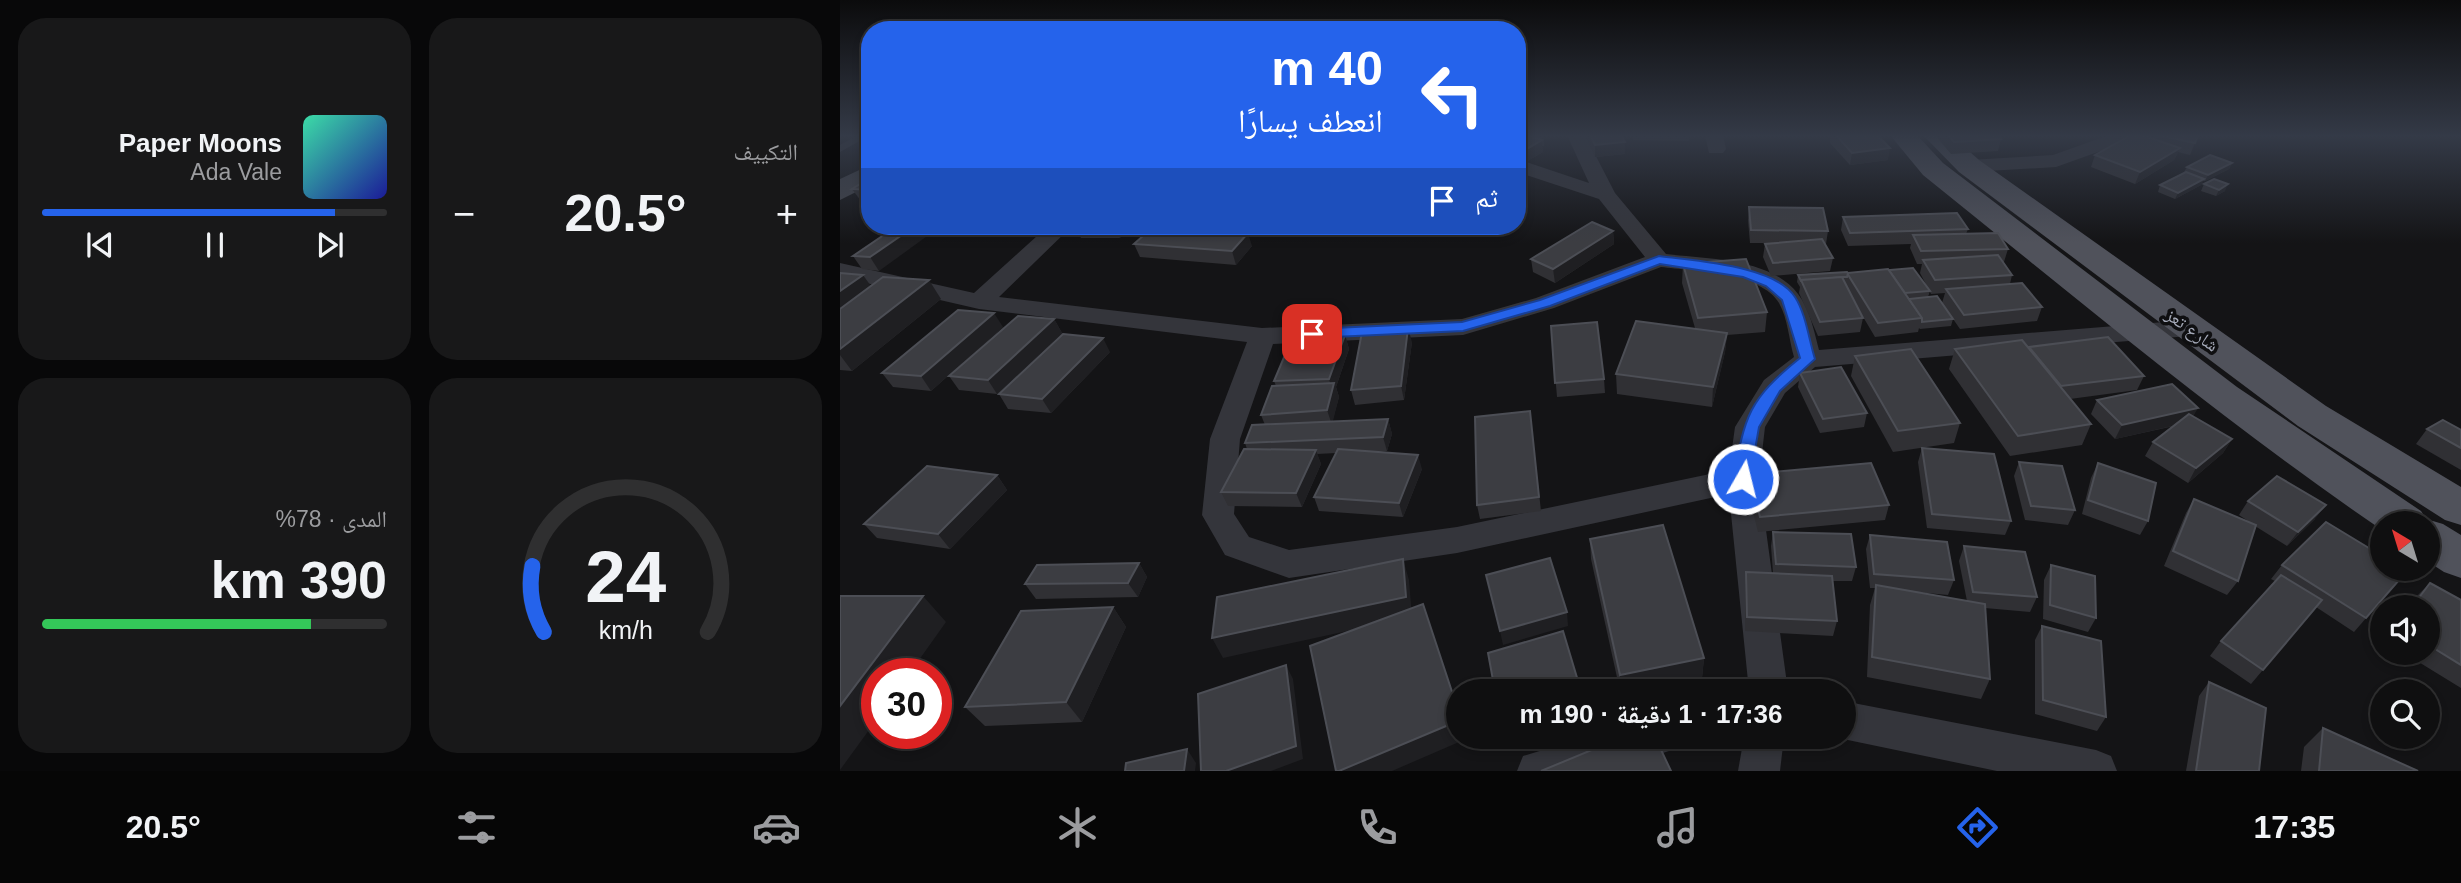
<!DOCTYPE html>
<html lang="ar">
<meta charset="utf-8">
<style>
body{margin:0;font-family:Helvetica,"Noto Naskh Arabic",sans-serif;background:#181819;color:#f1f3f6;direction:rtl;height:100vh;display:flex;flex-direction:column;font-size:26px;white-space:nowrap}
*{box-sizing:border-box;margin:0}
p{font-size:23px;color:#9b9c9f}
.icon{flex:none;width:38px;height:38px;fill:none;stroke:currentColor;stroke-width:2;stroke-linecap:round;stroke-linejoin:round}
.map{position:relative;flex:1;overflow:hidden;direction:ltr}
.details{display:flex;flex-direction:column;gap:18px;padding:18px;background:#080809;width:840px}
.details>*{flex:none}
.guide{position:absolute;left:21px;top:21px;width:665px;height:214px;border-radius:28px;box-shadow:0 4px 10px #0003,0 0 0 2px #2f2f30;direction:rtl;background:#2563eb;color:#fff;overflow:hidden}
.needle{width:46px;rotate:322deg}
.fabs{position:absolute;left:1530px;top:511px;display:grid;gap:14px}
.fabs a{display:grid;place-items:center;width:70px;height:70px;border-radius:50%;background:#0f0f10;box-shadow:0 4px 10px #0003,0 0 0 2px #2f2f30;font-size:35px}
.speed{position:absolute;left:21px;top:658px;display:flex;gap:14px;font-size:35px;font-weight:700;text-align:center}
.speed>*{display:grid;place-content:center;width:91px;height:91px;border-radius:50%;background:#0f0f10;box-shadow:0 4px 10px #0003,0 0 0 2px #2f2f30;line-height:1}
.speed .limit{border:10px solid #d22;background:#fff;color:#111}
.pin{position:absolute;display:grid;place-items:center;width:60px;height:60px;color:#fff;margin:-30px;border-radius:14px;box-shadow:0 4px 10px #0006}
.me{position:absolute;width:77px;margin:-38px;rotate:8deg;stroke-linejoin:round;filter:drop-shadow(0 0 5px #0008)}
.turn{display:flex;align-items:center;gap:24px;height:147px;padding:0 28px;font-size:32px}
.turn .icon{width:91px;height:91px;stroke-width:2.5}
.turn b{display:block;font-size:49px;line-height:60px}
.then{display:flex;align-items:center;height:66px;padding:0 28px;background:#0003;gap:14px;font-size:26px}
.big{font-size:52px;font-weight:800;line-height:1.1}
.details .card{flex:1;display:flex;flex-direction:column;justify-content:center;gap:10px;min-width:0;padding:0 24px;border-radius:28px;background:#181819}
.details .dial{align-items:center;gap:0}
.dial svg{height:182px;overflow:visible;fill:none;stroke:#2f2f30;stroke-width:7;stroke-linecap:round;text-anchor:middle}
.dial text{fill:#f1f3f6;stroke:none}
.song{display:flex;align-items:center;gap:21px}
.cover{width:84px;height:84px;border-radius:10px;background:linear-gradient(135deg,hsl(160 70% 55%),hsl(240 70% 35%))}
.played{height:7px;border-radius:4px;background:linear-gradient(90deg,#2563eb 85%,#2f2f30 85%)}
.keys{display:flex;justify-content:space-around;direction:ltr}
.heat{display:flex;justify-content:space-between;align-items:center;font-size:38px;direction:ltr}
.charge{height:10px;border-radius:5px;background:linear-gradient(90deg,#34c759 78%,#2f2f30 0)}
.details .tiles{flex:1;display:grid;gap:18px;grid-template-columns:repeat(2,1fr)}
.trip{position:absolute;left:606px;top:679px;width:410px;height:70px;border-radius:35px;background:#0f0f10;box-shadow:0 4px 10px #0003,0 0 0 2px #2f2f30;font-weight:800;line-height:70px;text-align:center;direction:rtl}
.tabs{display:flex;height:112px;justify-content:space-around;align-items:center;background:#060606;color:#9b9c9f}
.tabs .icon{width:49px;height:49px}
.tabs .selected{color:#2563eb}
.tabs b{font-size:32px;color:#f1f3f6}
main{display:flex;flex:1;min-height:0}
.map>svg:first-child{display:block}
</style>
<main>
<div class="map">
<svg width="1621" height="771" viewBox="0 0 1621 771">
<rect width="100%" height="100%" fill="#141416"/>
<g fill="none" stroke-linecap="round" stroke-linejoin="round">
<polygon fill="#34353b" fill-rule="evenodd" points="18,135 30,135 0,152 0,145"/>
<g fill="#34353b" fill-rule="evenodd">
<path d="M727,135H745L775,193L826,254C867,259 931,258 958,294C970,309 974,331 979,350L1349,320L1358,322L1362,328L1358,334L1349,336L975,367L945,393L925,427L919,479L948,691H909L889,494L617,553L449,578L385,555L362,515L370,439L407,342L139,309L0,277V263L134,293L208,226H232L159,297L422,328L622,319L696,298L805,257L759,199L677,172V159L749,183ZM821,267C853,271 922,273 939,303C948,319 949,340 954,357L924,380L895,427L889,470L617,527L449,550L409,537L394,514L400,439L433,344L623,335L714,308Z"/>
<polygon points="865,135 883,135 886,149 883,153 869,153"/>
<polygon points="1269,135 1296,135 1294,139 1216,167 1129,172 1119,166 1129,160 1213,155"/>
<polygon points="1003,701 1256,750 1271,756 1277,771 1157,771 1003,739 997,737 1003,737"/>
<polygon points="746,737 835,737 829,751 767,771 677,771 683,756"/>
<polygon points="904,737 944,737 940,771 898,771"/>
</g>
<polygon fill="#42444b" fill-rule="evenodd" points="30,165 30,185 0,200 0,179"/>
<g fill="#50525b" fill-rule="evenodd">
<path d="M1050,135H1077L1103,163L1397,387L1581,511L1586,519L1603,524L1621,535V578L1604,572L1587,561V523H1542V530C1382,421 1234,296 1083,175Z"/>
<polygon points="1083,135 1111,135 1139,160 1486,406 1621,487 1621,525 1605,520 1458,426 1119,172"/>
</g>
</g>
<g fill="#303034">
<polygon points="677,135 703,135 704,146 702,146 703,152 679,166 677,165"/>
<polygon points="745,135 781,135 785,154 755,157"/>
<polygon points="793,135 849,135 849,141 793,140"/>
<polygon points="990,135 1037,135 1048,160 1010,165 990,143"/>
<polygon points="1095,135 1158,135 1161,139 1158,151 1111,154"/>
<polygon points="1274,135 1358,135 1350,155 1338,152 1334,160 1295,184 1251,167 1255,155 1282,140 1273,138"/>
<polygon points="1392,163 1389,169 1365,181 1363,181 1361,185 1335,199 1318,192 1320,185 1344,172 1347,167"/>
<polygon points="30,178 30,202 21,201 12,189"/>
<polygon points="1364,184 1385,191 1376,196 1361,191"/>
<polygon points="909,207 988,231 986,244 985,244 993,258 990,271 931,276 923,257 925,244 936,243 910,243 908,220"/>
<polygon points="1003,217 1128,229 1126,234 1168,249 1164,262 1163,262 1172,275 1170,284 1202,307 1197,321 1120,329 1102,303 1105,293 1091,294 1080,273 1082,264 1077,264 1070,248 1071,244 1008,246 1001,230"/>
<polygon points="57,226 39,271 22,269 13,256"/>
<polygon points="235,226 290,226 280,238 241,238"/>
<polygon points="773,231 774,244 715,283 693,272 691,259"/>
<polygon points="294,244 412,246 396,265 300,257"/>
<polygon points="843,264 927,312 925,332 887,335 885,352 872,407 777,394 776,374 855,328 842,283"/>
<polygon points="1049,271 1090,291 1088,297 1113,319 1111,326 1080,329 1079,328 1078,332 1035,337 1019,310 1023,318 1020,332 978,336 959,293 960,287 957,282 958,275"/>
<polygon points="0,273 31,286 101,299 12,371 0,370"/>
<polygon points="214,319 222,333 157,394 119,390 109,376"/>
<polygon points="711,326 764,379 765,393 717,397"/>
<polygon points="163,327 91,391 53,387 42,373"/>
<polygon points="505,335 509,349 496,387 499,397 492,422 548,419 552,434 547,451 532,452 582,469 563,517 479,511 474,497 496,453 477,454 481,464 462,507 388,506 381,492 407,449 405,443 425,425 421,415 436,386 434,381"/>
<polygon points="572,342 564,400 515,405 511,390"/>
<polygon points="1189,347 1304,376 1297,390 1230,399 1251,424 1242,445 1170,456 1109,369 1115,349 1189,348"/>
<polygon points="270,352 211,413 168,409 159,394"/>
<polygon points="1015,356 1120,423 1114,443 1053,452 1011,376"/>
<polygon points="960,373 1027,413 1024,427 980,433 958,387"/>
<polygon points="1257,400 1353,417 1392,439 1383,453 1348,483 1305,456 1313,442 1334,426 1275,439 1251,414"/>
<polygon points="690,411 701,511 640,519 637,505"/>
<polygon points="1587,429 1621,430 1621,470 1576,444"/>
<polygon points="1082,448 1171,521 1165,535 1087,528 1078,462"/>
<polygon points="1179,462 1235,510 1228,525 1185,520 1174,476"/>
<polygon points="1258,463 1308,521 1300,535 1242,514 1251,478"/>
<polygon points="909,474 1049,505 1045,520 918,532 907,488"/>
<polygon points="157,475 167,490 110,549 37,538 24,524"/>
<polygon points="1354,499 1408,521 1399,515 1408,501 1475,519 1447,546 1415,526 1398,581 1387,595 1324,566 1346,513"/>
<polygon points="933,532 1016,567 1012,581 993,581 997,621 993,636 905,631 905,586 906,572 933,573 931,546"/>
<polygon points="1030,535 1114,580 1108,595 1076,592 1127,601 1119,561 1124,546 1197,597 1190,612 1145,608 1150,679 1141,699 1027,677 1030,605 1035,588 1030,588 1026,549"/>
<polygon points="750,539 864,658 862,678 796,691 780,691 751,559"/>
<polygon points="299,563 307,577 298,597 196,599 185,584"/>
<polygon points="1211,565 1256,618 1248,632 1203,619 1204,580"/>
<polygon points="1442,565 1567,571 1514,632 1476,607 1411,684 1370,656 1381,641 1435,581 1431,579"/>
<polygon points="1590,583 1621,600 1621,688 1564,653 1587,653 1587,607 1569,607 1576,597"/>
<polygon points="273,607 286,627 242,722 145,726 125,707"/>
<polygon points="1202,626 1266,717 1257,731 1195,714 1195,640"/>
<polygon points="1369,682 1419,771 1346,771 1359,696"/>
<polygon points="1483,728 1578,771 1461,771 1464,747"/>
</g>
<g fill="#1f1f22">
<polygon points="702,140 703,152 679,166 678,154"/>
<polygon points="785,142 785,154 755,157 755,145"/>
<polygon points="1050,148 1048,160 1010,165 1012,153"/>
<polygon points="1340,148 1334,160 1295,184 1300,172"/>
<polygon points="1392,163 1389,169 1365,181 1368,175"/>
<polygon points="1364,179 1361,185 1335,199 1338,193"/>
<polygon points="1388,184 1385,191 1376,196 1379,190"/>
<polygon points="75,226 101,226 39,271 30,257"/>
<polygon points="274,226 290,226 280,238"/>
<polygon points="773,231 774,244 715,283 713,269"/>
<polygon points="408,233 412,246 396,265 392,251"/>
<polygon points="23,275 33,289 0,311 0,291"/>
<polygon points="89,280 101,299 12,371 0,355 0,349"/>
<polygon points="154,313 163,327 91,391 81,376"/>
<polygon points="214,319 222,333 157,394 148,380"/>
<polygon points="568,328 572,342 564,400 561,386"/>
<polygon points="887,333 885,352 872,407 873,387"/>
<polygon points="505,335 509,349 496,387 499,397 492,425 487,410 492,390 489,379"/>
<polygon points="263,338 270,352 211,413 202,399"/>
<polygon points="1358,408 1350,422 1275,439 1282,425"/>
<polygon points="548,419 552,434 547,451 543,437"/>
<polygon points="1392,439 1383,453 1348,483 1356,468"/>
<polygon points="476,450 481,464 462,507 456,493"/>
<polygon points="578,455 582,469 563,517 559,503"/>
<polygon points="157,475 167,490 110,549 98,534"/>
<polygon points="1486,505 1475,519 1447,546 1458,532"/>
<polygon points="563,559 569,580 572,617 383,658 372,638"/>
<polygon points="299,563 307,577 298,597 288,583"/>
<polygon points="83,596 106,622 69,674 37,674 37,719 0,770 0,706"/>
<polygon points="273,607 286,627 242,722 226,702"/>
<polygon points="727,612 728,626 663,645 660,631"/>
<polygon points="864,658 862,678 796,691 780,691 780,675"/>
<polygon points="446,665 453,679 463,759 431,771 386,771"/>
<polygon points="618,721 618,737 626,737 626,739 552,771 499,771"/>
<polygon points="347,749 356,763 355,771 344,771"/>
</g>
<g fill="#3c3d42" stroke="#4c4e55" stroke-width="2">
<polygon points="677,135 687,135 702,140 678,154"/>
<polygon points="750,135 781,135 785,142 755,145"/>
<polygon points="996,135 1037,135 1050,148 1012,153"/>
<polygon points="1108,135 1158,135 1161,139 1114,142"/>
<polygon points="1291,135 1302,135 1340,148 1300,172 1255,155"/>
<polygon points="1318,135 1358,135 1355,143"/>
<polygon points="1370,155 1392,163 1368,175 1347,167"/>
<polygon points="1346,172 1364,179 1338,193 1320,185"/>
<polygon points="30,178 30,190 12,189"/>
<polygon points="1374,179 1388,184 1379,190 1364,184"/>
<polygon points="909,207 983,208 988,231 911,230"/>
<polygon points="1117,213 1128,229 1010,233 1003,217"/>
<polygon points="752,222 773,231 713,269 691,259"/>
<polygon points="57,226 75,226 30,257 13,256"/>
<polygon points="313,227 408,233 392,251 294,244"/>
<polygon points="1158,233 1168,249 1081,251 1073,235"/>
<polygon points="982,239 993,258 933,263 925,244"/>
<polygon points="1158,255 1172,275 1095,280 1083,260"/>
<polygon points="906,259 927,312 858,318 843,264"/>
<polygon points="1073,268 1090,291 1065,293 1049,270"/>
<polygon points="1048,269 1082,318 1038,323 1007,273"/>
<polygon points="1007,272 1008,273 1007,277 1002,277 961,281 958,275"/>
<polygon points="0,273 23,275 0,291"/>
<polygon points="43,277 89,280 0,349 0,309"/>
<polygon points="1002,277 1023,318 980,322 961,280"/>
<polygon points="1182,283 1202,307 1124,315 1106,289"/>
<polygon points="1097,296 1113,319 1082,322 1082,318 1069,299"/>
<polygon points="118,310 154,313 81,376 42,373"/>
<polygon points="178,316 214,319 148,380 109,376"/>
<polygon points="796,321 887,333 873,387 776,374"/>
<polygon points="757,322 764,379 715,383 711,326"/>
<polygon points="568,328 561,386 511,390 522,332"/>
<polygon points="223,334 263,338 202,399 159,394"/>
<polygon points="505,335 489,379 434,381 453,336"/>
<polygon points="1268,337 1304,376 1221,386 1189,347"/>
<polygon points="1182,340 1251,424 1178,436 1115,349"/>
<polygon points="1071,349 1120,423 1058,431 1015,356"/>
<polygon points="1001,367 1027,413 983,419 960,373"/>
<polygon points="494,383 487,410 421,415 432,386"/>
<polygon points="1332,384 1358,408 1282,425 1257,400"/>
<polygon points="690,411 699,497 637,505 635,417"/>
<polygon points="1349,414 1392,439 1356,468 1313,442"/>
<polygon points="548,419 543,437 405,443 412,425"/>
<polygon points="1603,420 1621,430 1621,448 1587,429"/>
<polygon points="1082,448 1154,454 1171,521 1092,514"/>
<polygon points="404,449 476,450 456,493 381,492"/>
<polygon points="498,449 578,455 559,503 474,497"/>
<polygon points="1179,462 1222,466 1235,510 1191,506"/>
<polygon points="1031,463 1049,505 920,517 909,474"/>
<polygon points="1258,463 1316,483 1308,521 1248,500"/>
<polygon points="87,466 157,475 98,534 24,524"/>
<polygon points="1437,476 1486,505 1458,532 1408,501"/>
<polygon points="1354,499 1416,525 1398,581 1333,551"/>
<polygon points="1486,522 1542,556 1542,569 1564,569 1567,571 1526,618 1442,565"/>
<polygon points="823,525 864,658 780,675 750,539"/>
<polygon points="933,532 1011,534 1016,567 936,564"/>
<polygon points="1030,535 1107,542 1114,580 1034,574"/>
<polygon points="1124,546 1185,552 1197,597 1133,592"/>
<polygon points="710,558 727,612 660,631 646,575"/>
<polygon points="563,559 566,597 372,638 377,597"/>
<polygon points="299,563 288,583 185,584 197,565"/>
<polygon points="1211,565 1255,576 1256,618 1210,605"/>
<polygon points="906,572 992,576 997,621 907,617"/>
<polygon points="1441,575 1482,600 1423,670 1381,641"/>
<polygon points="1590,583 1621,600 1621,665 1587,644 1587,607 1572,607"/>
<polygon points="1036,585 1145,604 1150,679 1032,657"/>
<polygon points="0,596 83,596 0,706"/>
<polygon points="583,604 618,710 618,721 499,771 496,771 470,646"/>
<polygon points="273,607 226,702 125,707 181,611"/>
<polygon points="1202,626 1261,641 1266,717 1203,700"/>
<polygon points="723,631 741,691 655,691 648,653"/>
<polygon points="446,665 456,746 386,771 361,771 358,694"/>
<polygon points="1369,682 1426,708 1419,771 1356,771"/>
<polygon points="1483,728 1578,771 1479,771"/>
<polygon points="783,737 815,737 831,771 701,771"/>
<polygon points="347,749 344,771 285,771 286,763"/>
</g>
<linearGradient id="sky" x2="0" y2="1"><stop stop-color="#0b0b0c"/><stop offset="0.56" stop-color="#343a47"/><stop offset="1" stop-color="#343a47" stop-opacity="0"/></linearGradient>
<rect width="1621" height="243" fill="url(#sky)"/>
<path fill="#2563eb" stroke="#184099" stroke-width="2" d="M819,256C854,261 935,265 955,297C966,314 969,340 975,359L940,391L919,427L909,484H897L894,479C904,416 909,399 960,358L942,300L926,286L903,277L820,264L710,306L623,331L472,338L465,334L472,329L622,322L700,300Z"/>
<g text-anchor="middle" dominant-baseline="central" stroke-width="7" stroke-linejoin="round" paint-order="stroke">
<g font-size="18" fill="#a4a9b8" stroke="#0f0f11">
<text transform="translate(1352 330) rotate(36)">شارع تعز</text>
</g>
</g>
</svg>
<div class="fabs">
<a><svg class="needle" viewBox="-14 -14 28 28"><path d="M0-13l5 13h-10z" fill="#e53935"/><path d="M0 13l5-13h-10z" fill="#9b9c9f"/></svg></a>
<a><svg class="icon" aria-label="sound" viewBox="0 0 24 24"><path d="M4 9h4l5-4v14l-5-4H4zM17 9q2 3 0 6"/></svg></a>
<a><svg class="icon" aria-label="search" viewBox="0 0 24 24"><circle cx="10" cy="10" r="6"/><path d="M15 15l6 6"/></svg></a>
</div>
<div class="speed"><div class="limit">30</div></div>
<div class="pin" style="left:472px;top:334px;background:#d93025"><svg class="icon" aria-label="arrive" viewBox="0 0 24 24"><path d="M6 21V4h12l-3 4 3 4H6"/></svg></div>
<svg class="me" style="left:903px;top:479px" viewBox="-20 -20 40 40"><circle r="17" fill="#2563eb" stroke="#fff" stroke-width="3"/><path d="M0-11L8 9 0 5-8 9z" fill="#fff"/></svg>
<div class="trip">17:36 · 1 دقيقة · 190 m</div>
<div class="guide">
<div class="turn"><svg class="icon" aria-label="left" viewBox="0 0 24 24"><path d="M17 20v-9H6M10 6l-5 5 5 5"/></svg><div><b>40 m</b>انعطف يسارًا</div></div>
<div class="then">ثم<svg class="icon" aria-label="arrive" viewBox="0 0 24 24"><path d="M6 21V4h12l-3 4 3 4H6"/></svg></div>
</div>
</div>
<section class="details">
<div class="tiles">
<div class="card"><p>التكييف</p>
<div class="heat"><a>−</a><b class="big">20.5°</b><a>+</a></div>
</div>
<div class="card">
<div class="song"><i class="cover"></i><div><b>Paper Moons</b><p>Ada Vale</p></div></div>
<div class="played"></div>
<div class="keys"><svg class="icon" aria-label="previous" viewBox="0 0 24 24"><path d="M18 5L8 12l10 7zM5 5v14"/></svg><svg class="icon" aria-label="pause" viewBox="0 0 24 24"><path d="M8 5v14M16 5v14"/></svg><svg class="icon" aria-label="next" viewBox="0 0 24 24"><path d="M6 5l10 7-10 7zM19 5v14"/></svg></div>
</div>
<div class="card dial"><svg viewBox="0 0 100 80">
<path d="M14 69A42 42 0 1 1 86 69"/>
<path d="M14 69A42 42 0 0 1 9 40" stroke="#2563eb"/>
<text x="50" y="56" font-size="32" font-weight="700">24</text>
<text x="50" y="72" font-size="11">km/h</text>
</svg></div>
<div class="card"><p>المدى · 78%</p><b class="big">390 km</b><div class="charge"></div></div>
</div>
</section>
</main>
<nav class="tabs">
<b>17:35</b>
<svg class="icon selected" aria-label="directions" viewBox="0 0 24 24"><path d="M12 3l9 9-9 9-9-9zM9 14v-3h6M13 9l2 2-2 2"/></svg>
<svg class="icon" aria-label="music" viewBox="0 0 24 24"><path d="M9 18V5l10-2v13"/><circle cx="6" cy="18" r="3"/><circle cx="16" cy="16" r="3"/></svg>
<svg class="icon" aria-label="phone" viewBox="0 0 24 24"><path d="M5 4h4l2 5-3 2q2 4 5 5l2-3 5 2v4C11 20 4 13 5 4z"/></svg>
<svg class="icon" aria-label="climate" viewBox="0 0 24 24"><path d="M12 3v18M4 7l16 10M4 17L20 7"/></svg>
<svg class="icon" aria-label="car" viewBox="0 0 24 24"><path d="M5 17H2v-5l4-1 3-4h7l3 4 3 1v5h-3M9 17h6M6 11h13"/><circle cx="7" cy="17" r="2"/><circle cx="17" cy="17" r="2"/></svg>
<svg class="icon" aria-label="filters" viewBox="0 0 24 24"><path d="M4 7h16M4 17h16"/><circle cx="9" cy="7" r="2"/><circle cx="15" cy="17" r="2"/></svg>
<b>20.5°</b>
</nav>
